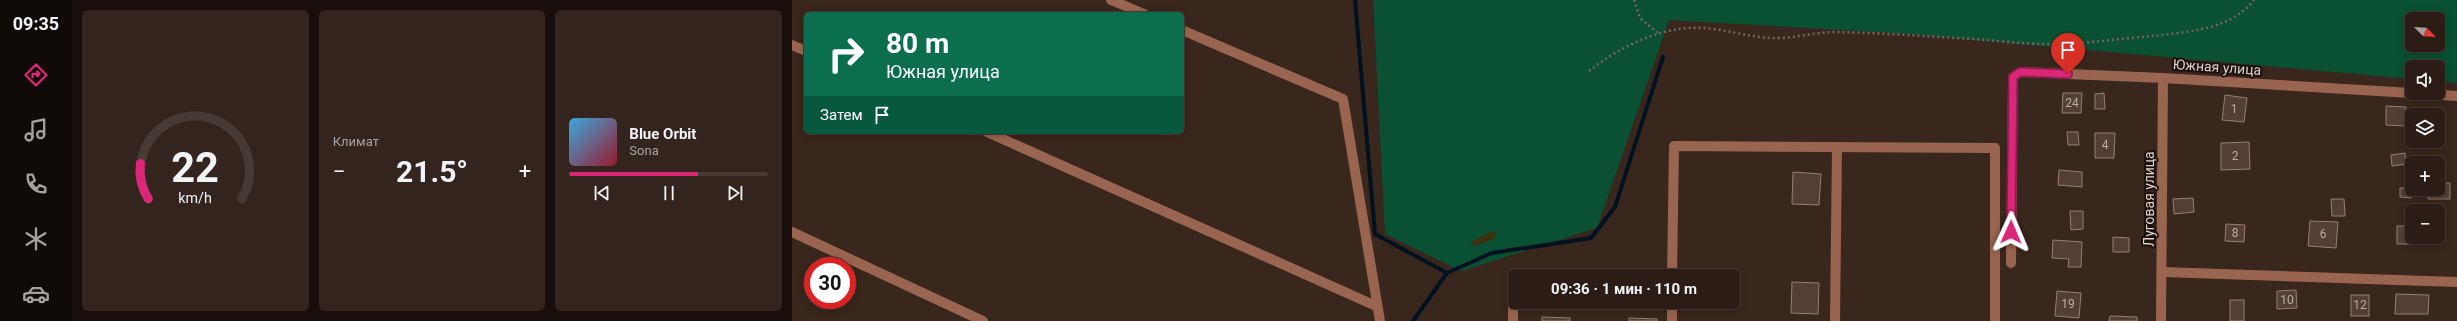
<!DOCTYPE html>
<html lang="ru">
<meta charset="utf-8">
<style>
body{margin:0;font-family:Roboto,sans-serif;background:#33251e;color:#f1f3f6;height:100vh;display:flex;flex-direction:column;font-size:15px;white-space:nowrap}
*{box-sizing:border-box;margin:0}
p{font-size:13px;color:#a6a1a0}
.icon{flex:none;width:22px;height:22px;fill:none;stroke:currentColor;stroke-width:2;stroke-linecap:round;stroke-linejoin:round}
.map{position:relative;flex:1;overflow:hidden}
.panel{display:flex;flex-direction:column;gap:10px;padding:10px;background:#180f0c;width:720px}
.panel>*{flex:none}
.top-card{position:absolute;left:12px;top:12px;width:380px;height:122px;border-radius:6px;box-shadow:0 2px 10px #0003,0 0 0 1px #473a34;background:#0b6e4f;color:#fff;overflow:hidden}
.needle{width:26px;rotate:114deg}
.controls{position:absolute;left:1613px;top:12px;display:grid;gap:8px}
.controls a{display:grid;place-items:center;width:40px;height:40px;border-radius:6px;background:#2b1c15;box-shadow:0 2px 10px #0003,0 0 0 1px #473a34;font-size:20px}
.speed{position:absolute;left:12px;top:257px;display:flex;gap:8px;font-size:20px;font-weight:700;text-align:center}
.speed>*{display:grid;place-content:center;width:52px;height:52px;border-radius:50%;background:#2b1c15;box-shadow:0 2px 10px #0003,0 0 0 1px #473a34;line-height:1}
.speed .limit{border:6px solid #d22;background:#fff;color:#111}
.pin{position:absolute;display:grid;place-items:center;width:34px;height:34px;color:#fff;margin:-41px -17px;border-radius:50% 50% 50% 0;rotate:-45deg;box-shadow:0 0 4px #0007}
.pin .icon{rotate:45deg}
.me{position:absolute;width:44px;margin:-22px;rotate:1deg;stroke-linejoin:round;filter:drop-shadow(0 0 3px #0008)}
.turn{display:flex;align-items:center;gap:14px;height:84px;padding:0 16px;font-size:18px}
.turn .icon{width:52px;height:52px;stroke-width:2.5}
.turn b{display:block;font-size:28px;line-height:34px}
.then{display:flex;align-items:center;height:38px;padding:0 16px;background:#0003;gap:8px;font-size:15px}
.big{font-size:30px;font-weight:700;line-height:1.1}
.panel .card{flex:1;display:flex;flex-direction:column;justify-content:center;gap:6px;min-width:0;padding:0 14px;border-radius:6px;background:#33251e}
.panel .dial{align-items:center;gap:0}
.dial svg{height:104px;overflow:visible;fill:none;stroke:#473a34;stroke-width:7;stroke-linecap:round;text-anchor:middle}
.dial text{fill:#f1f3f6;stroke:none}
.song{display:flex;align-items:center;gap:12px}
.cover{width:48px;height:48px;border-radius:6px;background:linear-gradient(135deg,hsl(200 70% 55%),hsl(350 70% 35%))}
.played{height:4px;border-radius:2px;background:linear-gradient(90deg,#db2777 65%,#473a34 65%)}
.keys{display:flex;justify-content:space-around;direction:ltr}
.heat{display:flex;justify-content:space-between;align-items:center;font-size:22px;direction:ltr}
.panel .tiles{flex:1;display:grid;gap:10px;grid-template-columns:repeat(3,1fr)}
.trip{position:absolute;left:716px;top:269px;width:232px;height:40px;border-radius:6px;background:#2b1c15;box-shadow:0 2px 10px #0003,0 0 0 1px #473a34;font-weight:700;line-height:40px;text-align:center}
main{display:flex;flex:1;min-height:0}
.dock{display:flex;flex-direction:column;width:72px;justify-content:space-around;align-items:center;background:#110b08;color:#a6a1a0}
.dock .icon{width:28px;height:28px}
.dock .active{color:#db2777}
.dock b{font-size:18px;color:#f1f3f6}
.map>svg:first-child{display:block}
</style>
<main>
<nav class="dock">
<b>09:35</b>
<svg class="icon active" aria-label="directions" viewBox="0 0 24 24"><path d="M12 3l9 9-9 9-9-9zM9 14v-3h6M13 9l2 2-2 2"/></svg>
<svg class="icon" aria-label="music" viewBox="0 0 24 24"><path d="M9 18V5l10-2v13"/><circle cx="6" cy="18" r="3"/><circle cx="16" cy="16" r="3"/></svg>
<svg class="icon" aria-label="phone" viewBox="0 0 24 24"><path d="M5 4h4l2 5-3 2q2 4 5 5l2-3 5 2v4C11 20 4 13 5 4z"/></svg>
<svg class="icon" aria-label="climate" viewBox="0 0 24 24"><path d="M12 3v18M4 7l16 10M4 17L20 7"/></svg>
<svg class="icon" aria-label="car" viewBox="0 0 24 24"><path d="M5 17H2v-5l4-1 3-4h7l3 4 3 1v5h-3M9 17h6M6 11h13"/><circle cx="7" cy="17" r="2"/><circle cx="17" cy="17" r="2"/></svg>
</nav>
<section class="panel">
<div class="tiles">
<div class="card dial"><svg viewBox="0 0 100 80">
<path d="M14 69A42 42 0 1 1 86 69"/>
<path d="M14 69A42 42 0 0 1 8 42" stroke="#db2777"/>
<text x="50" y="56" font-size="32" font-weight="700">22</text>
<text x="50" y="72" font-size="11">km/h</text>
</svg></div>
<div class="card"><p>Климат</p>
<div class="heat"><a>−</a><b class="big">21.5°</b><a>+</a></div>
</div>
<div class="card">
<div class="song"><i class="cover"></i><div><b>Blue Orbit</b><p>Sona</p></div></div>
<div class="played"></div>
<div class="keys"><svg class="icon" aria-label="previous" viewBox="0 0 24 24"><path d="M18 5L8 12l10 7zM5 5v14"/></svg><svg class="icon" aria-label="pause" viewBox="0 0 24 24"><path d="M8 5v14M16 5v14"/></svg><svg class="icon" aria-label="next" viewBox="0 0 24 24"><path d="M6 5l10 7-10 7zM19 5v14"/></svg></div>
</div>
</div>
</section>
<div class="map">
<svg width="1665" height="321" viewBox="0 0 1665 321">
<rect width="100%" height="100%" fill="#39261c"/>
<path fill="#0a5032" fill-rule="evenodd" d="M581,0H1665V83L1646,81V67H1620V79L1117,34L877,20L805,228L669,271L593,234ZM1620,19H1646V45H1620Z"/>
<polygon fill="#3a3211" points="701,231 705,234 701,239 684,246 679,244 680,241"/>
<g fill="none" stroke-linecap="round" stroke-linejoin="round">
<g stroke="#001220" stroke-width="4">
<polyline points="563,0 583,234 655,273"/>
<polyline points="621,321 655,273 700,253 799,238 823,207 871,57"/>
</g>
</g>
<g fill="#533f35" stroke="#967f74">
<polygon points="1271,93 1290,93 1289,113 1270,113"/>
<polygon points="1312,93 1313,109 1303,109 1303,94"/>
<polygon points="1433,95 1455,98 1452,122 1430,120"/>
<polygon points="1594,106 1614,107 1613,126 1594,125"/>
<polygon points="1275,132 1286,132 1287,145 1276,145"/>
<polygon points="1303,133 1323,133 1322,158 1303,158"/>
<polygon points="1457,142 1458,169 1429,170 1429,143"/>
<polygon points="1613,153 1614,164 1600,166 1599,155"/>
<polygon points="1267,170 1290,172 1290,187 1266,185"/>
<polygon points="1001,172 1029,174 1027,205 1000,204"/>
<polygon points="1646,183 1658,183 1658,199 1636,199 1636,189 1646,189"/>
<polygon points="1608,188 1620,188 1619,198 1608,197"/>
<polygon points="1401,198 1402,212 1382,214 1381,199"/>
<polygon points="1539,199 1552,199 1553,216 1540,216"/>
<polygon points="1278,211 1291,211 1291,229 1279,230"/>
<polygon points="1518,221 1546,222 1544,248 1516,246"/>
<polygon points="1434,224 1453,225 1452,242 1433,241"/>
<polygon points="1605,226 1620,226 1620,237 1624,237 1624,244 1605,244"/>
<polygon points="1321,237 1337,238 1337,252 1321,252"/>
<polygon points="1261,240 1290,242 1289,267 1276,267 1277,259 1260,258"/>
<polygon points="1000,282 1027,283 1026,314 999,313"/>
<polygon points="1504,290 1505,308 1485,309 1485,291"/>
<polygon points="1265,291 1289,293 1287,318 1263,316"/>
<polygon points="1604,294 1637,295 1636,314 1603,314"/>
<rect x="1559" y="295" width="18" height="21"/>
<rect x="1438" y="300" width="14" height="21"/>
<polygon points="1318,316 1345,317 1345,321 1317,321"/>
<polygon points="750,317 778,318 778,321 750,321"/>
<polygon points="837,318 865,319 865,321 837,321"/>
</g>
<g fill="none" stroke-linecap="round" stroke-linejoin="round">
<g stroke="#77665e" stroke-width="2.5" stroke-dasharray="2 3" stroke-linecap="butt">
<polyline points="842,0 848,18 866,33"/>
<path d="M797,71C830,45 877,22 921,29C945,32 964,39 989,38C1008,37 1026,32 1044,32C1095,33 1145,37 1196,40C1216,42 1237,44 1257,44C1292,44 1326,39 1360,36C1395,32 1439,30 1462,0"/>
</g>
<g stroke="#9a6550" stroke-width="10">
<polyline points="319,0 352,14"/>
<polyline points="390,30 551,99 588,321"/>
<polyline points="0,45 14,51"/>
<polyline points="1620,93 1665,96"/>
<polyline points="195,132 584,306"/>
<polyline points="0,232 191,321"/>
<polyline points="1219,263 1221,77 1228,72 1371,78 1620,93"/>
<polyline points="1371,272 1665,282"/>
<polyline points="880,276 882,146 1203,148 1203,321"/>
<polyline points="721,321 721,274"/>
<polyline points="880,321 880,302"/>
<polyline points="1043,321 1045,147"/>
<polyline points="1369,321 1371,78"/>
</g>
</g>
<g fill="none" stroke-linecap="round" stroke-linejoin="round">
<g stroke="#8e194d" stroke-width="10">
<polyline id="route" points="1219,232 1221,77 1228,72 1276,74"/>
</g>
<use href="#route" stroke="#db2777" stroke-width="7"/>
</g>
<g text-anchor="middle" dominant-baseline="central" stroke-width="4" stroke-linejoin="round" paint-order="stroke">
<g font-size="12" fill="#bcada6">
<text x="1280" y="103">24</text>
<text x="1442" y="109">1</text>
<text x="1313" y="145">4</text>
<text x="1443" y="156">2</text>
<text x="1443" y="233">8</text>
<text x="1531" y="234">6</text>
<text x="1495" y="300">10</text>
<text x="1276" y="304">19</text>
<text x="1568" y="305">12</text>
</g>
<g font-size="14" fill="#dfd2cc" stroke="#1a110d">
<text transform="translate(1425 67) rotate(4)">Южная улица</text>
<text transform="translate(1357 199) rotate(-90)">Луговая улица</text>
</g>
</g>
</svg>
<div class="controls">
<a><svg class="needle" viewBox="-14 -14 28 28"><path d="M0-13l5 13h-10z" fill="#e53935"/><path d="M0 13l5-13h-10z" fill="#a6a1a0"/></svg></a>
<a><svg class="icon" aria-label="sound" viewBox="0 0 24 24"><path d="M4 9h4l5-4v14l-5-4H4zM17 9q2 3 0 6"/></svg></a>
<a><svg class="icon" aria-label="layers" viewBox="0 0 24 24"><path d="M12 4l9 5-9 5-9-5zM3 14l9 5 9-5"/></svg></a>
<a>+</a>
<a>−</a>
</div>
<div class="speed"><div class="limit">30</div></div>
<div class="pin" style="left:1276px;top:74px;background:#d93025"><svg class="icon" aria-label="arrive" viewBox="0 0 24 24"><path d="M6 21V4h12l-3 4 3 4H6"/></svg></div>
<svg class="me" style="left:1219px;top:232px" viewBox="-20 -20 40 40"><path d="M0-17L14 15 0 8-14 15z" fill="#db2777" stroke="#fff" stroke-width="4"/></svg>
<div class="trip">09:36 · 1 мин · 110 m</div>
<div class="top-card">
<div class="turn"><svg class="icon" aria-label="right" viewBox="0 0 24 24"><path d="M7 20v-9h11M14 6l5 5-5 5"/></svg><div><b>80 m</b>Южная улица</div></div>
<div class="then">Затем<svg class="icon" aria-label="arrive" viewBox="0 0 24 24"><path d="M6 21V4h12l-3 4 3 4H6"/></svg></div>
</div>
</div>
</main>
